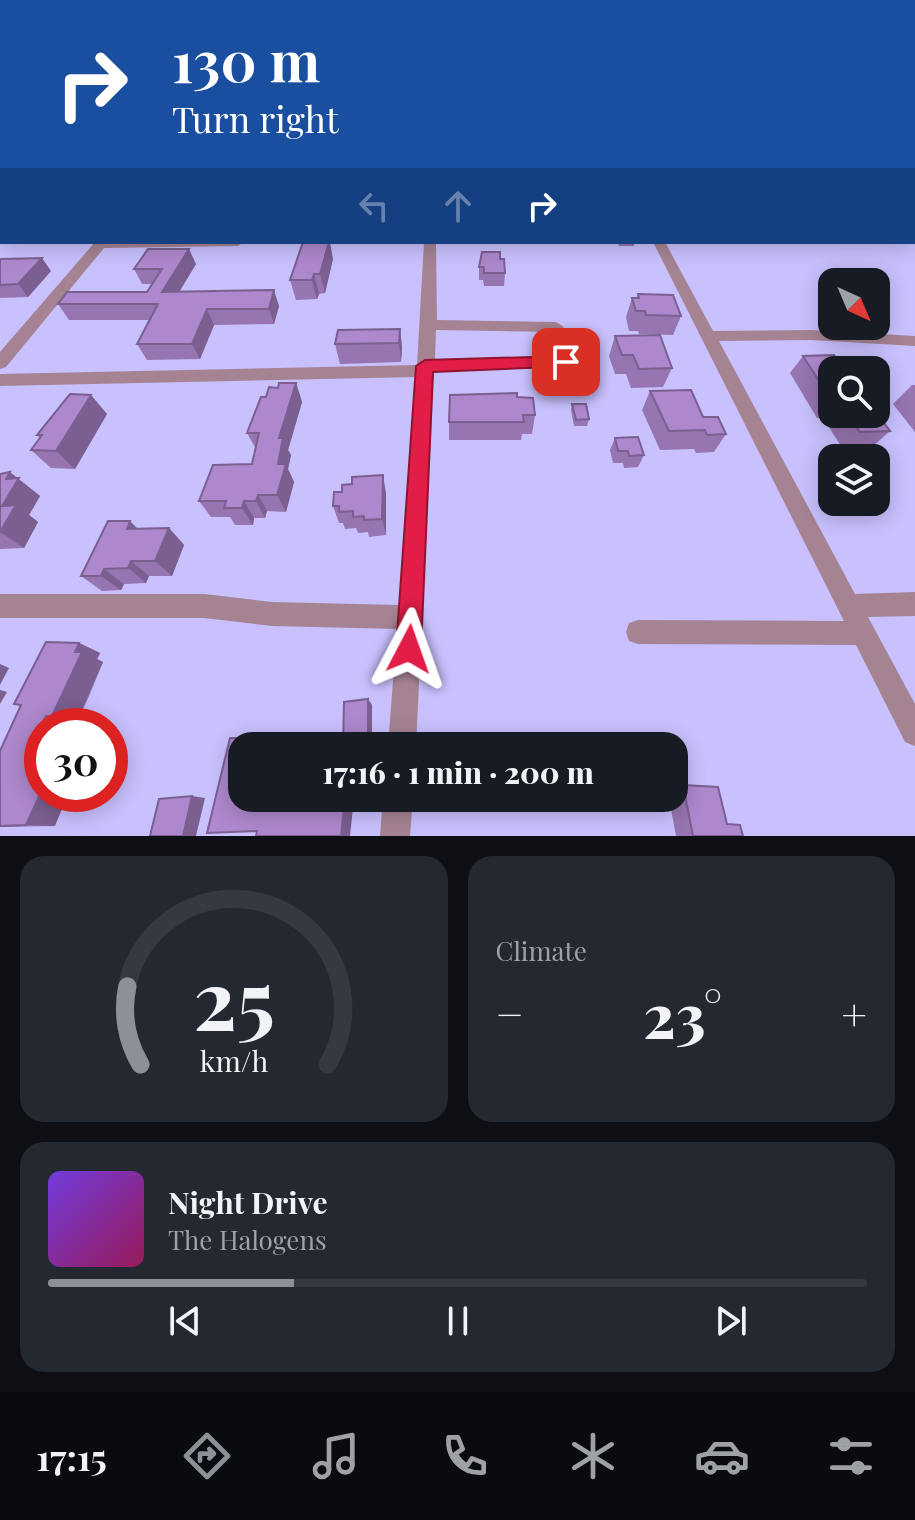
<!DOCTYPE html>
<meta charset="utf-8">
<style>
body{margin:0;font-family:"Playfair Display",serif;background:#242831;color:#f1f3f6;height:100vh;display:flex;flex-direction:column;font-size:30px;white-space:nowrap}
*{box-sizing:border-box;margin:0}
p{font-size:26px;color:#9ea1a6}
.icon{flex:none;width:44px;height:44px;fill:none;stroke:currentColor;stroke-width:2;stroke-linecap:round;stroke-linejoin:round}
.map{position:relative;height:836px;overflow:hidden}
.sheet{display:flex;flex-direction:column;gap:20px;padding:20px;background:#0d0f14;flex:1}
.sheet>*{flex:none}
.top-card{position:absolute;left:0px;top:0px;width:916px;height:244px;box-shadow:0 4px 20px #0003;background:#1a4fa0;color:#fff;overflow:hidden}
.needle{width:52px;rotate:136deg}
.fabs{position:absolute;left:818px;top:268px;display:grid;gap:16px}
.fabs a{display:grid;place-items:center;width:72px;height:72px;border-radius:16px;background:#171b24;box-shadow:0 4px 20px #0003;font-size:40px}
.speed{position:absolute;left:24px;top:708px;display:flex;gap:16px;font-size:40px;font-weight:700;text-align:center}
.speed>*{display:grid;place-content:center;width:104px;height:104px;border-radius:50%;background:#171b24;box-shadow:0 4px 20px #0003;line-height:1}
.speed .limit{border:12px solid #d22;background:#fff;color:#111}
.pin{position:absolute;display:grid;place-items:center;width:68px;height:68px;color:#fff;margin:-34px;border-radius:16px;box-shadow:0 4px 12px #0006}
.me{position:absolute;width:88px;margin:-44px;rotate:4deg;stroke-linejoin:round;filter:drop-shadow(0 0 6px #0008)}
.turn{display:flex;align-items:center;gap:28px;height:168px;padding:0 40px;font-size:36px}
.turn .icon{width:104px;height:104px;stroke-width:2.5}
.turn b{display:block;font-size:56px;line-height:68px}
.lanes{display:flex;align-items:center;height:76px;padding:0 40px;background:#0003;justify-content:center;gap:40px;direction:ltr}
.lanes .off{opacity:.35}
.big{font-size:60px;font-weight:800;line-height:1.1}
.sheet .card{flex:1;display:flex;flex-direction:column;justify-content:center;gap:12px;min-width:0;padding:0 28px;border-radius:24px;background:#242831}
.sheet .dial{align-items:center;gap:0}
.dial svg{height:208px;overflow:visible;fill:none;stroke:#363941;stroke-width:7;stroke-linecap:round;text-anchor:middle}
.dial text{fill:#f1f3f6;stroke:none}
.song{display:flex;align-items:center;gap:24px}
.cover{width:96px;height:96px;border-radius:12px;background:linear-gradient(135deg,hsl(260 70% 55%),hsl(330 70% 35%))}
.played{height:8px;border-radius:4px;background:linear-gradient(90deg,#8c9099 30%,#363941 30%)}
.keys{display:flex;justify-content:space-around;direction:ltr}
.heat{display:flex;justify-content:space-between;align-items:center;font-size:44px;direction:ltr}
.sheet .tiles{flex:1;display:grid;gap:20px;grid-template-columns:1fr 1fr}
.card:last-child{grid-column:span 2}
.trip{position:absolute;left:228px;top:732px;width:460px;height:80px;border-radius:24px;background:#171b24;box-shadow:0 4px 20px #0003;font-weight:800;line-height:80px;text-align:center}
.menu{display:flex;height:128px;justify-content:space-around;align-items:center;background:#090b0e;color:#9ea1a6}
.menu .icon{width:56px;height:56px}
.menu .active{color:#8c9099}
.menu b{font-size:36px;color:#f1f3f6}
.map>svg:first-child{display:block}
</style>
<div class="map">
<svg width="915" height="836" viewBox="0 0 915 836">
<rect width="100%" height="100%" fill="#c8c1fe"/>
<g fill="none" stroke-linecap="round" stroke-linejoin="round">
<g fill="#a68393" fill-rule="evenodd">
<rect x="914" y="101" width="1" height="6"/>
<polygon points="0,171 2,171 0,178"/>
<polygon points="95,242 244,242 238,246 104,248 6,367 0,369 0,352"/>
<polygon points="424,242 436,242 437,320 556,322 564,327 556,332 436,330 435,360 566,356 574,362 566,368 434,371 416,746 388,746 397,629 272,626 204,618 0,618 0,594 204,594 272,602 399,605 417,377 0,386 0,374 417,365"/>
<polygon points="653,242 665,242 713,331 811,330 915,336 915,346 811,340 719,341 855,594 915,592 915,616 868,617 915,704 915,746 905,742 856,645 638,644 629,641 626,632 629,623 638,620 844,621"/>
<polygon points="383,798 413,798 410,836 380,836"/>
</g>
</g>
<g fill="#9675b0">
<polygon points="617,242 635,242 634,246 619,246"/>
<polygon points="333,259 325,293 319,294 317,299 296,300 290,280"/>
<polygon points="500,259 505,273 504,286 484,286 483,280 479,280 479,267"/>
<polygon points="0,260 51,271 28,297 0,298"/>
<polygon points="196,264 179,292 279,306 274,324 214,325 200,359 147,360 137,344 150,320 69,320 58,304 147,292 152,284 142,284 134,269"/>
<polygon points="638,294 681,316 673,335 639,334 638,331 629,331 626,317 632,298 637,298"/>
<polygon points="400,329 402,348 401,362 340,364 335,344"/>
<polygon points="615,336 672,368 663,387 631,388 626,374 615,374 609,356"/>
<polygon points="803,356 832,370 832,414 876,414 890,431 872,447 843,449 823,418 817,418 790,373"/>
<polygon points="296,383 302,402 288,450 291,455 288,469 294,482 286,512 267,511 265,518 254,518 253,525 235,525 230,517 211,517 199,501 252,464 256,449 247,433 278,388"/>
<polygon points="912,385 915,385 915,432 893,404"/>
<polygon points="650,391 703,417 726,434 714,452 696,453 694,449 660,450 642,410"/>
<polygon points="517,397 535,415 532,434 522,434 521,440 449,440 449,422"/>
<polygon points="572,404 589,419 587,426 574,426 571,410"/>
<polygon points="107,414 75,469 51,468 31,450 40,438 37,435"/>
<polygon points="615,438 644,455 638,467 624,468 623,463 613,463 610,450"/>
<polygon points="0,474 17,478 40,496 29,515 38,522 24,548 0,549"/>
<polygon points="386,493 386,535 369,537 368,532 358,533 356,528 345,529 343,523 339,523 333,506"/>
<polygon points="169,528 184,545 172,576 149,576 146,583 124,584 121,590 102,591 81,576 138,529"/>
<polygon points="79,643 100,653 97,659 103,662 87,701 76,723 42,726 55,826 0,827 0,751 20,706 14,704"/>
<polygon points="372,705 372,746 343,746"/>
<polygon points="683,785 727,824 743,836 676,836 669,798 674,798 674,787"/>
</g>
<g fill="#7a5f90">
<polygon points="2,223 2,238 0,235 0,225"/>
<polygon points="329,242 330,242 333,259 325,293 320,274"/>
<polygon points="189,249 196,264 170,307 162,292"/>
<polygon points="42,258 51,271 28,297 18,284"/>
<polygon points="314,274 319,294 317,299 312,280"/>
<polygon points="274,290 279,306 274,324 269,309"/>
<polygon points="207,309 214,325 200,359 192,344"/>
<polygon points="400,329 402,348 401,362 399,343"/>
<polygon points="296,383 302,402 288,450 291,455 288,469 294,482 286,512 277,495 279,438"/>
<polygon points="91,395 107,414 75,469 56,451"/>
<polygon points="10,472 40,496 29,515 38,522 24,548 0,532 2,506 6,479"/>
<polygon points="383,475 386,493 386,535 382,519"/>
<polygon points="258,495 267,511 265,518 256,501"/>
<polygon points="244,501 254,518 253,525 242,508"/>
<polygon points="130,521 147,538 127,529"/>
<polygon points="169,528 184,545 172,576 155,561"/>
<polygon points="131,561 149,576 146,583 128,568"/>
<polygon points="104,569 124,584 121,590 101,576"/>
<polygon points="79,643 100,653 97,659 103,662 76,723 52,716 75,652"/>
<polygon points="0,664 9,668 0,685"/>
<polygon points="0,690 7,692 0,704"/>
<polygon points="368,699 372,705 372,746 368,743"/>
<polygon points="46,716 70,723 69,726 42,726 42,762 25,759"/>
<polygon points="265,738 278,745 278,746 264,746"/>
<polygon points="42,790 42,794 68,794 55,826 26,825"/>
<polygon points="192,796 205,798 196,836 183,836"/>
<polygon points="345,798 354,798 350,836 341,836"/>
</g>
<g fill="#ae88cd" stroke="#7a5f90" stroke-width="2">
<polygon points="303,242 329,242 320,274 314,274 312,280 290,280"/>
<polygon points="148,249 189,249 162,292 274,290 269,309 207,309 192,344 137,344 158,304 58,304 67,292 147,292 162,269 134,269"/>
<polygon points="482,252 500,252 500,259 504,259 505,273 484,273 484,267 479,267"/>
<polygon points="42,258 18,284 0,285 0,260 1,259"/>
<polygon points="638,294 673,295 681,316 646,315 645,311 636,311 632,298 639,298"/>
<polygon points="400,329 399,343 335,344 338,330"/>
<polygon points="660,335 672,368 639,369 633,355 622,355 615,336"/>
<polygon points="834,355 845,370 832,370 832,401 803,356"/>
<polygon points="279,383 296,383 279,438 283,438 278,464 286,464 277,495 258,495 256,501 244,501 242,508 224,508 226,501 199,501 213,465 252,464 259,433 247,433 261,397 266,397 269,387 278,388"/>
<polygon points="691,390 703,417 718,417 726,434 707,435 705,430 669,431 650,391"/>
<polygon points="517,393 517,397 533,398 535,415 523,415 524,422 449,422 450,395"/>
<polygon points="70,394 91,395 56,451 31,450 42,435 37,435"/>
<polygon points="572,404 586,404 589,419 576,420"/>
<polygon points="876,412 890,431 860,432 847,414 876,414"/>
<polygon points="638,437 644,455 629,456 628,451 618,451 615,438"/>
<polygon points="10,472 6,479 19,478 2,506 16,505 0,532 0,474"/>
<polygon points="383,475 382,519 364,520 364,516 353,517 353,511 339,512 339,506 333,506 334,492 342,492 342,485 352,484 352,477"/>
<polygon points="108,521 130,521 127,529 169,528 155,561 131,561 128,568 104,569 101,576 81,576"/>
<polygon points="46,642 79,643 75,652 82,652 52,716 46,716 25,759 42,759 42,790 26,825 0,826 0,751 21,705 14,704"/>
<polygon points="368,699 368,743 343,746 344,702"/>
<polygon points="230,738 265,738 264,746 242,746 242,798 345,798 341,836 256,836 257,831 207,833"/>
<polygon points="683,785 718,787 727,824 740,825 743,836 693,836"/>
<polygon points="192,796 183,836 150,836 159,799"/>
</g>
<linearGradient id="sky" x2="0" y2="1"><stop stop-color="#5f9dc8"/><stop offset="0.45" stop-color="#e6e3ff"/><stop offset="1" stop-color="#e6e3ff" stop-opacity="0"/></linearGradient>
<rect width="915" height="211" fill="url(#sky)"/>
<polygon fill="#e11d48" stroke="#92132f" stroke-width="2" points="566,356 575,362 572,366 433,372 421,649 418,658 409,661 400,658 396,649 416,366 425,360"/>
</svg>
<div class="fabs">
<a><svg class="needle" viewBox="-14 -14 28 28"><path d="M0-13l5 13h-10z" fill="#e53935"/><path d="M0 13l5-13h-10z" fill="#9ea1a6"/></svg></a>
<a><svg class="icon" aria-label="search" viewBox="0 0 24 24"><circle cx="10" cy="10" r="6"/><path d="M15 15l6 6"/></svg></a>
<a><svg class="icon" aria-label="layers" viewBox="0 0 24 24"><path d="M12 4l9 5-9 5-9-5zM3 14l9 5 9-5"/></svg></a>
</div>
<div class="speed"><div class="limit">30</div></div>
<div class="pin" style="left:566px;top:362px;background:#d93025"><svg class="icon" aria-label="arrive" viewBox="0 0 24 24"><path d="M6 21V4h12l-3 4 3 4H6"/></svg></div>
<svg class="me" style="left:409px;top:649px" viewBox="-20 -20 40 40"><path d="M0-17L14 15 0 8-14 15z" fill="#e11d48" stroke="#fff" stroke-width="4"/></svg>
<div class="trip">17:16 · 1 min · 200 m</div>
<div class="top-card">
<div class="turn"><svg class="icon" aria-label="right" viewBox="0 0 24 24"><path d="M7 20v-9h11M14 6l5 5-5 5"/></svg><div><b>130 m</b>Turn right</div></div>
<div class="lanes"><svg class="icon off" aria-label="left" viewBox="0 0 24 24"><path d="M17 20v-9H6M10 6l-5 5 5 5"/></svg><svg class="icon off" aria-label="ahead" viewBox="0 0 24 24"><path d="M12 20V5M6 11l6-6 6 6"/></svg><svg class="icon" aria-label="right" viewBox="0 0 24 24"><path d="M7 20v-9h11M14 6l5 5-5 5"/></svg></div>
</div>
</div>
<section class="sheet">
<div class="tiles">
<div class="card dial"><svg viewBox="0 0 100 80">
<path d="M14 69A42 42 0 1 1 86 69"/>
<path d="M14 69A42 42 0 0 1 9 39" stroke="#8c9099"/>
<text x="50" y="56" font-size="32" font-weight="700">25</text>
<text x="50" y="72" font-size="11">km/h</text>
</svg></div>
<div class="card"><p>Climate</p>
<div class="heat"><a>−</a><b class="big">23°</b><a>+</a></div>
</div>
<div class="card">
<div class="song"><i class="cover"></i><div><b>Night Drive</b><p>The Halogens</p></div></div>
<div class="played"></div>
<div class="keys"><svg class="icon" aria-label="previous" viewBox="0 0 24 24"><path d="M18 5L8 12l10 7zM5 5v14"/></svg><svg class="icon" aria-label="pause" viewBox="0 0 24 24"><path d="M8 5v14M16 5v14"/></svg><svg class="icon" aria-label="next" viewBox="0 0 24 24"><path d="M6 5l10 7-10 7zM19 5v14"/></svg></div>
</div>
</div>
</section>
<nav class="menu">
<b>17:15</b>
<svg class="icon active" aria-label="directions" viewBox="0 0 24 24"><path d="M12 3l9 9-9 9-9-9zM9 14v-3h6M13 9l2 2-2 2"/></svg>
<svg class="icon" aria-label="music" viewBox="0 0 24 24"><path d="M9 18V5l10-2v13"/><circle cx="6" cy="18" r="3"/><circle cx="16" cy="16" r="3"/></svg>
<svg class="icon" aria-label="phone" viewBox="0 0 24 24"><path d="M5 4h4l2 5-3 2q2 4 5 5l2-3 5 2v4C11 20 4 13 5 4z"/></svg>
<svg class="icon" aria-label="climate" viewBox="0 0 24 24"><path d="M12 3v18M4 7l16 10M4 17L20 7"/></svg>
<svg class="icon" aria-label="car" viewBox="0 0 24 24"><path d="M5 17H2v-5l4-1 3-4h7l3 4 3 1v5h-3M9 17h6M6 11h13"/><circle cx="7" cy="17" r="2"/><circle cx="17" cy="17" r="2"/></svg>
<svg class="icon" aria-label="filters" viewBox="0 0 24 24"><path d="M4 7h16M4 17h16"/><circle cx="9" cy="7" r="2"/><circle cx="15" cy="17" r="2"/></svg>
</nav>
